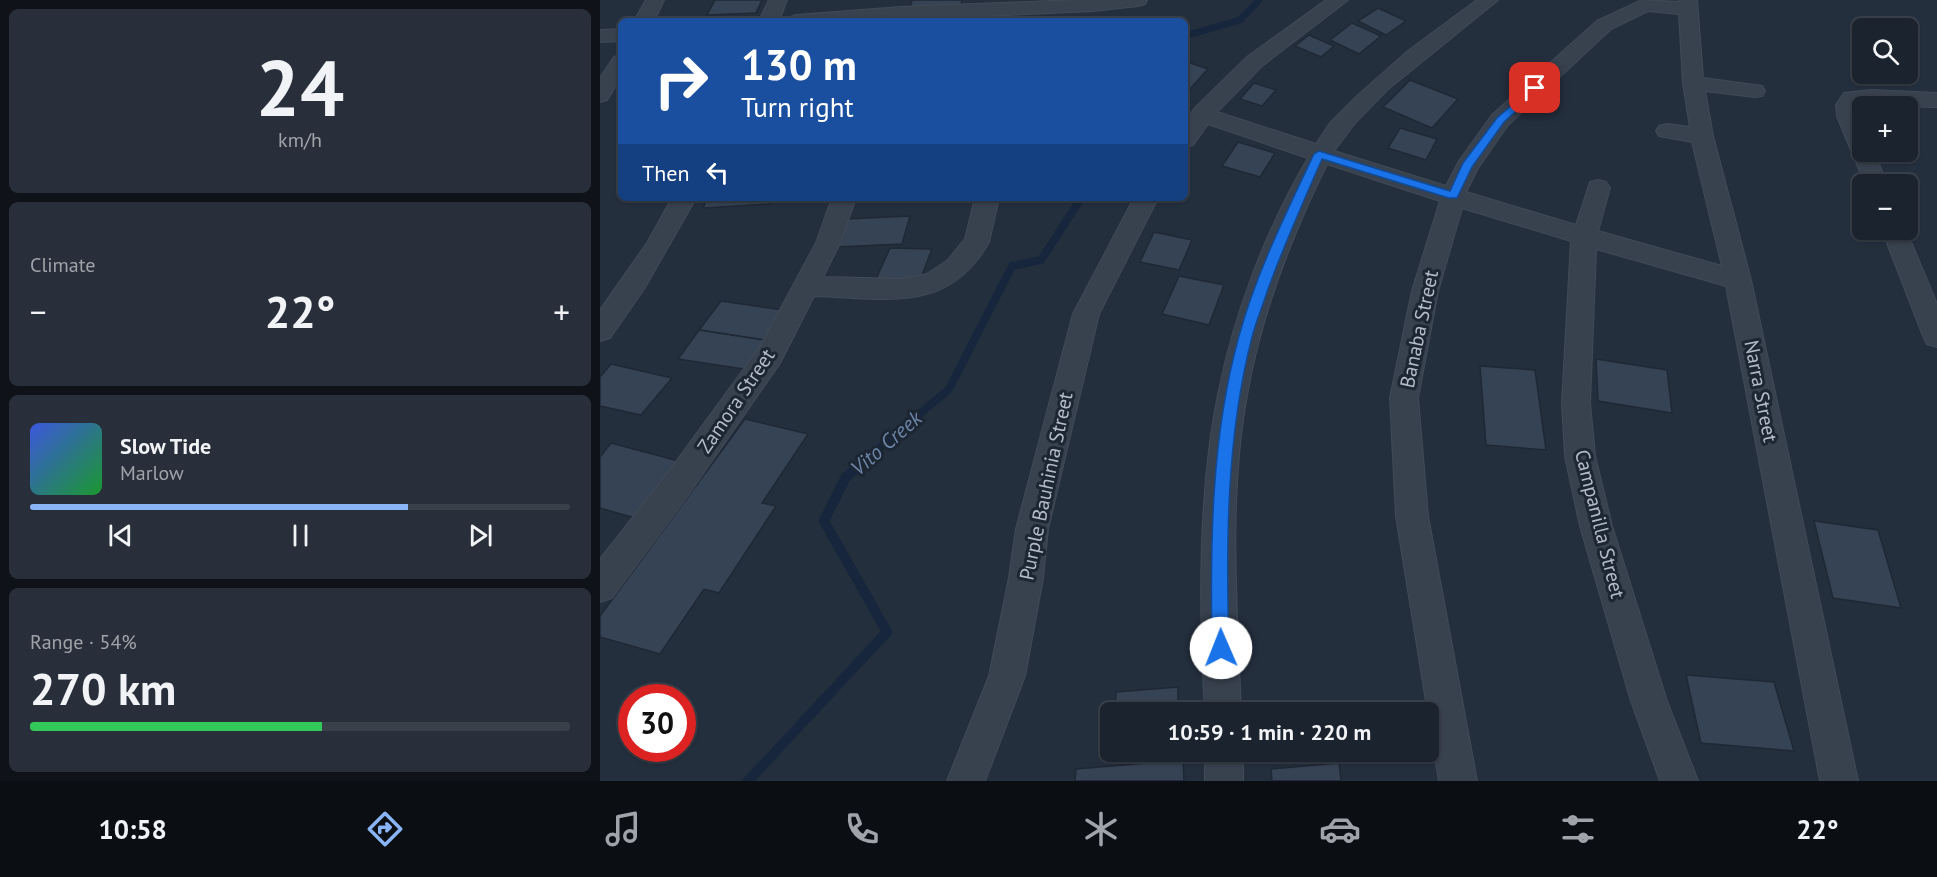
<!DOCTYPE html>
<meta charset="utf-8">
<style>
body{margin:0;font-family:"PT Sans",sans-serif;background:#282f3a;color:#f1f3f6;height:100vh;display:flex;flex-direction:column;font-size:22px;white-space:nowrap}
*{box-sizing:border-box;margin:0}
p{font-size:20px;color:#a0a4aa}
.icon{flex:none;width:33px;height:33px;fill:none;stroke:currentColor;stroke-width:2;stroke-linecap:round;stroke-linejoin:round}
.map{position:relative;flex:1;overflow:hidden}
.sheet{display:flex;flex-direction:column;gap:9px;padding:9px;background:#0f1319;width:600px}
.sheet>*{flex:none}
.hud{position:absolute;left:18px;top:18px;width:570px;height:183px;border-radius:9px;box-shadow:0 2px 4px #0004,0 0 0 2px #39404a;background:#1a4fa0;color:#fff;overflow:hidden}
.buttons{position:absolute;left:1252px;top:18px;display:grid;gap:12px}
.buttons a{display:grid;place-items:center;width:66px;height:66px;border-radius:9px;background:#1b232e;box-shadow:0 2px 4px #0004,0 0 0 2px #39404a;font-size:30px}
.speed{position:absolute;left:18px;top:684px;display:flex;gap:12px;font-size:30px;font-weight:700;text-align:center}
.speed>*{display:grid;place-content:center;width:78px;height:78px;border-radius:50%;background:#1b232e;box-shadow:0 2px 4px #0004,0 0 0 2px #39404a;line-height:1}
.speed .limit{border:9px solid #d22;background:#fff;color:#111}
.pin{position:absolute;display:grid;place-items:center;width:51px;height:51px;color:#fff;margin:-26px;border-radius:12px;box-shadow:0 3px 9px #0006}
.me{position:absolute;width:66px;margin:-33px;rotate:359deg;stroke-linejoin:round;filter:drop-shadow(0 0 4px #0008)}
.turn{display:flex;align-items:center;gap:21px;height:126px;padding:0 24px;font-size:27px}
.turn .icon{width:78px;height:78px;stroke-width:2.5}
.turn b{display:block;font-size:42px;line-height:51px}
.then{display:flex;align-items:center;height:57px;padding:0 24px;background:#0003;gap:12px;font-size:22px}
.big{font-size:45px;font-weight:800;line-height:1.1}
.sheet .tile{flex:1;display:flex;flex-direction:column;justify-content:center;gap:9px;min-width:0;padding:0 21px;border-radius:9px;background:#282f3a}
.sheet .dial{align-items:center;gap:0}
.dial b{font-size:78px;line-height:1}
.song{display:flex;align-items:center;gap:18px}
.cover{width:72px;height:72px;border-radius:9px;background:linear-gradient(135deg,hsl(230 70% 55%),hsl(130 70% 35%))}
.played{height:6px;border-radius:3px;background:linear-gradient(90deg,#8ab4f8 70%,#39404a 70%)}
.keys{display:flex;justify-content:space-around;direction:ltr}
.heat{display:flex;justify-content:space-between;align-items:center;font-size:33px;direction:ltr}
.charge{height:9px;border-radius:4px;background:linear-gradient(90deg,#34c759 54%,#39404a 0)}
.trip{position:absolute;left:500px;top:702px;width:339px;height:60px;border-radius:9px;background:#1b232e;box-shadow:0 2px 4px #0004,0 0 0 2px #39404a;font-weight:800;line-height:60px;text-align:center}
.tabs{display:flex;height:96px;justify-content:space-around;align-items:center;background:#0b0e12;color:#a0a4aa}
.tabs .icon{width:42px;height:42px}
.tabs .on{color:#8ab4f8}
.tabs b{font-size:27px;color:#f1f3f6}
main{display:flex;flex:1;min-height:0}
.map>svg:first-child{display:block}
</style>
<main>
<section class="sheet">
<div class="tile dial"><b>24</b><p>km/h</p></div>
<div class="tile"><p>Climate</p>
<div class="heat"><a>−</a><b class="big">22°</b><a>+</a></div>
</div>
<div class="tile">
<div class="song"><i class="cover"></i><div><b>Slow Tide</b><p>Marlow</p></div></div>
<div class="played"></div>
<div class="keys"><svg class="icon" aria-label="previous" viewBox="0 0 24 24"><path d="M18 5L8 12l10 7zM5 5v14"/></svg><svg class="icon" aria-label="pause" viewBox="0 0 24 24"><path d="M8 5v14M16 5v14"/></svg><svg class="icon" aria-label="next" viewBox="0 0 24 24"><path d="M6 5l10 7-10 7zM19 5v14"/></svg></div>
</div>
<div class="tile"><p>Range · 54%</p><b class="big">270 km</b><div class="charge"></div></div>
</section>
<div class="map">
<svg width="1337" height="781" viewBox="0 0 1337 781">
<rect width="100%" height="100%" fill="#242f3e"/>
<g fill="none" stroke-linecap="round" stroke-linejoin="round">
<g stroke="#17263c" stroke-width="7">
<polyline points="585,36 640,20 659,0"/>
<polyline points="479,202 482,198"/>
</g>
<polyline stroke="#17263c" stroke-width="8" points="269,457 349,389 412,266 441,260 480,200"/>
<polyline stroke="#17263c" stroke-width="10" points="148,781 287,632 224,521 246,477 271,456"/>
</g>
<g fill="#364354" stroke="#1f2835" stroke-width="1.5">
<polygon points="115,0 162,0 156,13 107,15"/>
<polygon points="312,0 362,0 361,5 310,8"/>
<polygon points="778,8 806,21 786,35 758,21"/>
<polygon points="752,23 781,36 759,54 730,40"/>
<polygon points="709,35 734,46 721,57 695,46"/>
<polygon points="585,61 608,69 590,89 585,87"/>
<polygon points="810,80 858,99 832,128 783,107"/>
<polygon points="654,83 676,90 662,106 640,99"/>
<polygon points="800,128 837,139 826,160 788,148"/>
<polygon points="638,142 675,153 660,177 622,166"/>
<polygon points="108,198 171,198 169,204 103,208"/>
<polygon points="310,216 302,244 236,247 246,219"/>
<polygon points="554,232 592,240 579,270 540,262"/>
<polygon points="290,248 332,249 320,280 276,279"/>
<polygon points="579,276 624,285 609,325 562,314"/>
<polygon points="121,301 190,311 170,341 99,330"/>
<polygon points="99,330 170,341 150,370 78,359"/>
<polygon points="996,359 1067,370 1072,413 998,401"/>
<polygon points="11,364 72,378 41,415 0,406 0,377"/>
<polygon points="880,366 935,370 946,450 886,445"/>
<polygon points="145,419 208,434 162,503 176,506 119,593 104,589 60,654 0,637 0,616"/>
<polygon points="11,443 86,463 42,520 0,508 0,457"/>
<polygon points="1214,521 1278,530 1301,608 1233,598"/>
<polygon points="1086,675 1174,682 1194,751 1101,743"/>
<polygon points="578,687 578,712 515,712 516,692"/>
<polygon points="583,760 584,781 475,781 476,769"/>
<polygon points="739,763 741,781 672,781 671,769"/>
</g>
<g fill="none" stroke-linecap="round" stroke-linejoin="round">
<g stroke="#414a57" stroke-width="2">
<g id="minor">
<polygon points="46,0 64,0 54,21 34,21"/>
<polygon points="169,0 187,0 179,21 159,21"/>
<polygon points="477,0 547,0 545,4 538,6 493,11 271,21 187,21 190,17 197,15 301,7"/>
<path d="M726,0H748L662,66L617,112L716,144L730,123L756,97L808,51L877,0H898L787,90L755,123L734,151L846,186L859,161L892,115L997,21L1042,0L1079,2V0H1097L1103,78L1162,86L1165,91L1162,96L1155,97L1105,91L1113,136L1151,280L1258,781H1220L1126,286L996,249L990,403L995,456L1012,526L1067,701L1098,781H1060L1031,701L980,526L965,456L962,403L971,241L862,208L838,291L818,398L828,516L877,781H839L796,516L790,398L812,291L840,201L727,164C691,237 661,314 647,395C628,499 637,607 641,712H605C599,613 598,493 618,395C634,313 666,230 708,158L608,124L593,145L585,147V124L594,109L647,57ZM1048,11L1079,14L1083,83L1090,127L1067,124L1059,126L1056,131L1059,136L1092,142L1122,266L998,231L1010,188L1006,182L998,180L990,182L976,225L866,192L878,168L908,125L1011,29Z"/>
<polygon points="21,29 21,41 0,42 0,30"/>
<polygon points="21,55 21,78 7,100 0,102 0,78 14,57"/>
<polygon points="1272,90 1337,93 1337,107 1258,105 1263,126 1263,152 1274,152 1287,184 1265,184 1237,116 1236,105 1244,93"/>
<polygon points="72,198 96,198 44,289 10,338 0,341 0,310 47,243"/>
<path d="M232,198H256L240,243L223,277L303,279L327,274L348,260L365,239L375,198H399L389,242C348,315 285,298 214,296L180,363L89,494L12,598L0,602V559L67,474L160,347L216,243Z"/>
<polygon points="534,198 558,198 499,314 448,529 443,578 425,676 385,781 347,781 389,676 409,578 416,529 473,314"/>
<polygon points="1282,230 1306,230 1337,304 1337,347 1327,344 1323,336"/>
<rect x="605" y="752" width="38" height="29"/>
</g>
</g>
<use href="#minor" fill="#38414e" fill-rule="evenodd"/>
</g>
<path fill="#1a73e8" stroke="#114b97" stroke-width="1.5" d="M935,85L938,86V91L904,122L872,167L857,198H849L722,159C703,202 684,245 668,289C663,305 656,321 652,337C626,438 626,544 629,648L627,654L621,657L615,654L612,648C610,544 611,437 639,336C656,274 686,213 714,154L719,151L850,191L863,163L897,118Z"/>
<g text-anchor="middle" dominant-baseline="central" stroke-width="6" stroke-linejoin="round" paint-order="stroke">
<g font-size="20" fill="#b4bcc9" stroke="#1d2633">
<text transform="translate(819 329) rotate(-78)">Banaba Street</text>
<text transform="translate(1161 391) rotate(79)">Narra Street</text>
<text transform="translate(136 401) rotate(-56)">Zamora Street</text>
<text transform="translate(446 486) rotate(-78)">Purple Bauhinia Street</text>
<text transform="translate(1000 524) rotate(76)">Campanilla Street</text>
</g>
<g font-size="21" font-style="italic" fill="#6d86a8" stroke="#1d2633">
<text transform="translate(286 443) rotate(-41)">Vito Creek</text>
</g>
</g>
</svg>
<div class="buttons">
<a><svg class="icon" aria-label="search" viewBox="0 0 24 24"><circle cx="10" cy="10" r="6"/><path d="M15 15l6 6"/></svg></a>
<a>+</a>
<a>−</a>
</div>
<div class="speed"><div class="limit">30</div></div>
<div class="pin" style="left:935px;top:88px;background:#d93025"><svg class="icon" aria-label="arrive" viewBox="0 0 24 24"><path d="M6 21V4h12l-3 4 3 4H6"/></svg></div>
<svg class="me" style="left:621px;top:648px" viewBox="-20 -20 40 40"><circle r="19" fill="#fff"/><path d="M0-13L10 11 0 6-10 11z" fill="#1a73e8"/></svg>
<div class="trip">10:59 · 1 min · 220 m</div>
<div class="hud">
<div class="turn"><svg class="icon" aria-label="right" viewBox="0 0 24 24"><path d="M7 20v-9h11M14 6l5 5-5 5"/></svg><div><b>130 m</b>Turn right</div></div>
<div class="then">Then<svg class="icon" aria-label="left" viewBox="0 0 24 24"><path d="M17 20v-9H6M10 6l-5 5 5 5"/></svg></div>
</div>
</div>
</main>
<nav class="tabs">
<b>10:58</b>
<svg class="icon on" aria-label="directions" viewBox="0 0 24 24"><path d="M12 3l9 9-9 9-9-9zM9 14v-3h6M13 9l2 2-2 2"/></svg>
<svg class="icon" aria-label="music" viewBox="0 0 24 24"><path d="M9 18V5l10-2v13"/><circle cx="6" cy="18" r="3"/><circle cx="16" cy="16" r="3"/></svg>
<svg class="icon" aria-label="phone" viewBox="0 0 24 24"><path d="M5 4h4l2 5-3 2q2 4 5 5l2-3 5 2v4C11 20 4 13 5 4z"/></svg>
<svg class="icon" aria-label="climate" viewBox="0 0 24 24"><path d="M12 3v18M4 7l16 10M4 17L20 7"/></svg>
<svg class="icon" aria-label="car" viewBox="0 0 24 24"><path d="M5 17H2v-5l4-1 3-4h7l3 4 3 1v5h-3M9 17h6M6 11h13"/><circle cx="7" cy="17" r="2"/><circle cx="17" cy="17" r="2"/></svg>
<svg class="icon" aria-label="filters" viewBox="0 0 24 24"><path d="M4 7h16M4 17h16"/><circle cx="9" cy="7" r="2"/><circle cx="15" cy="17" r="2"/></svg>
<b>22°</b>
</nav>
